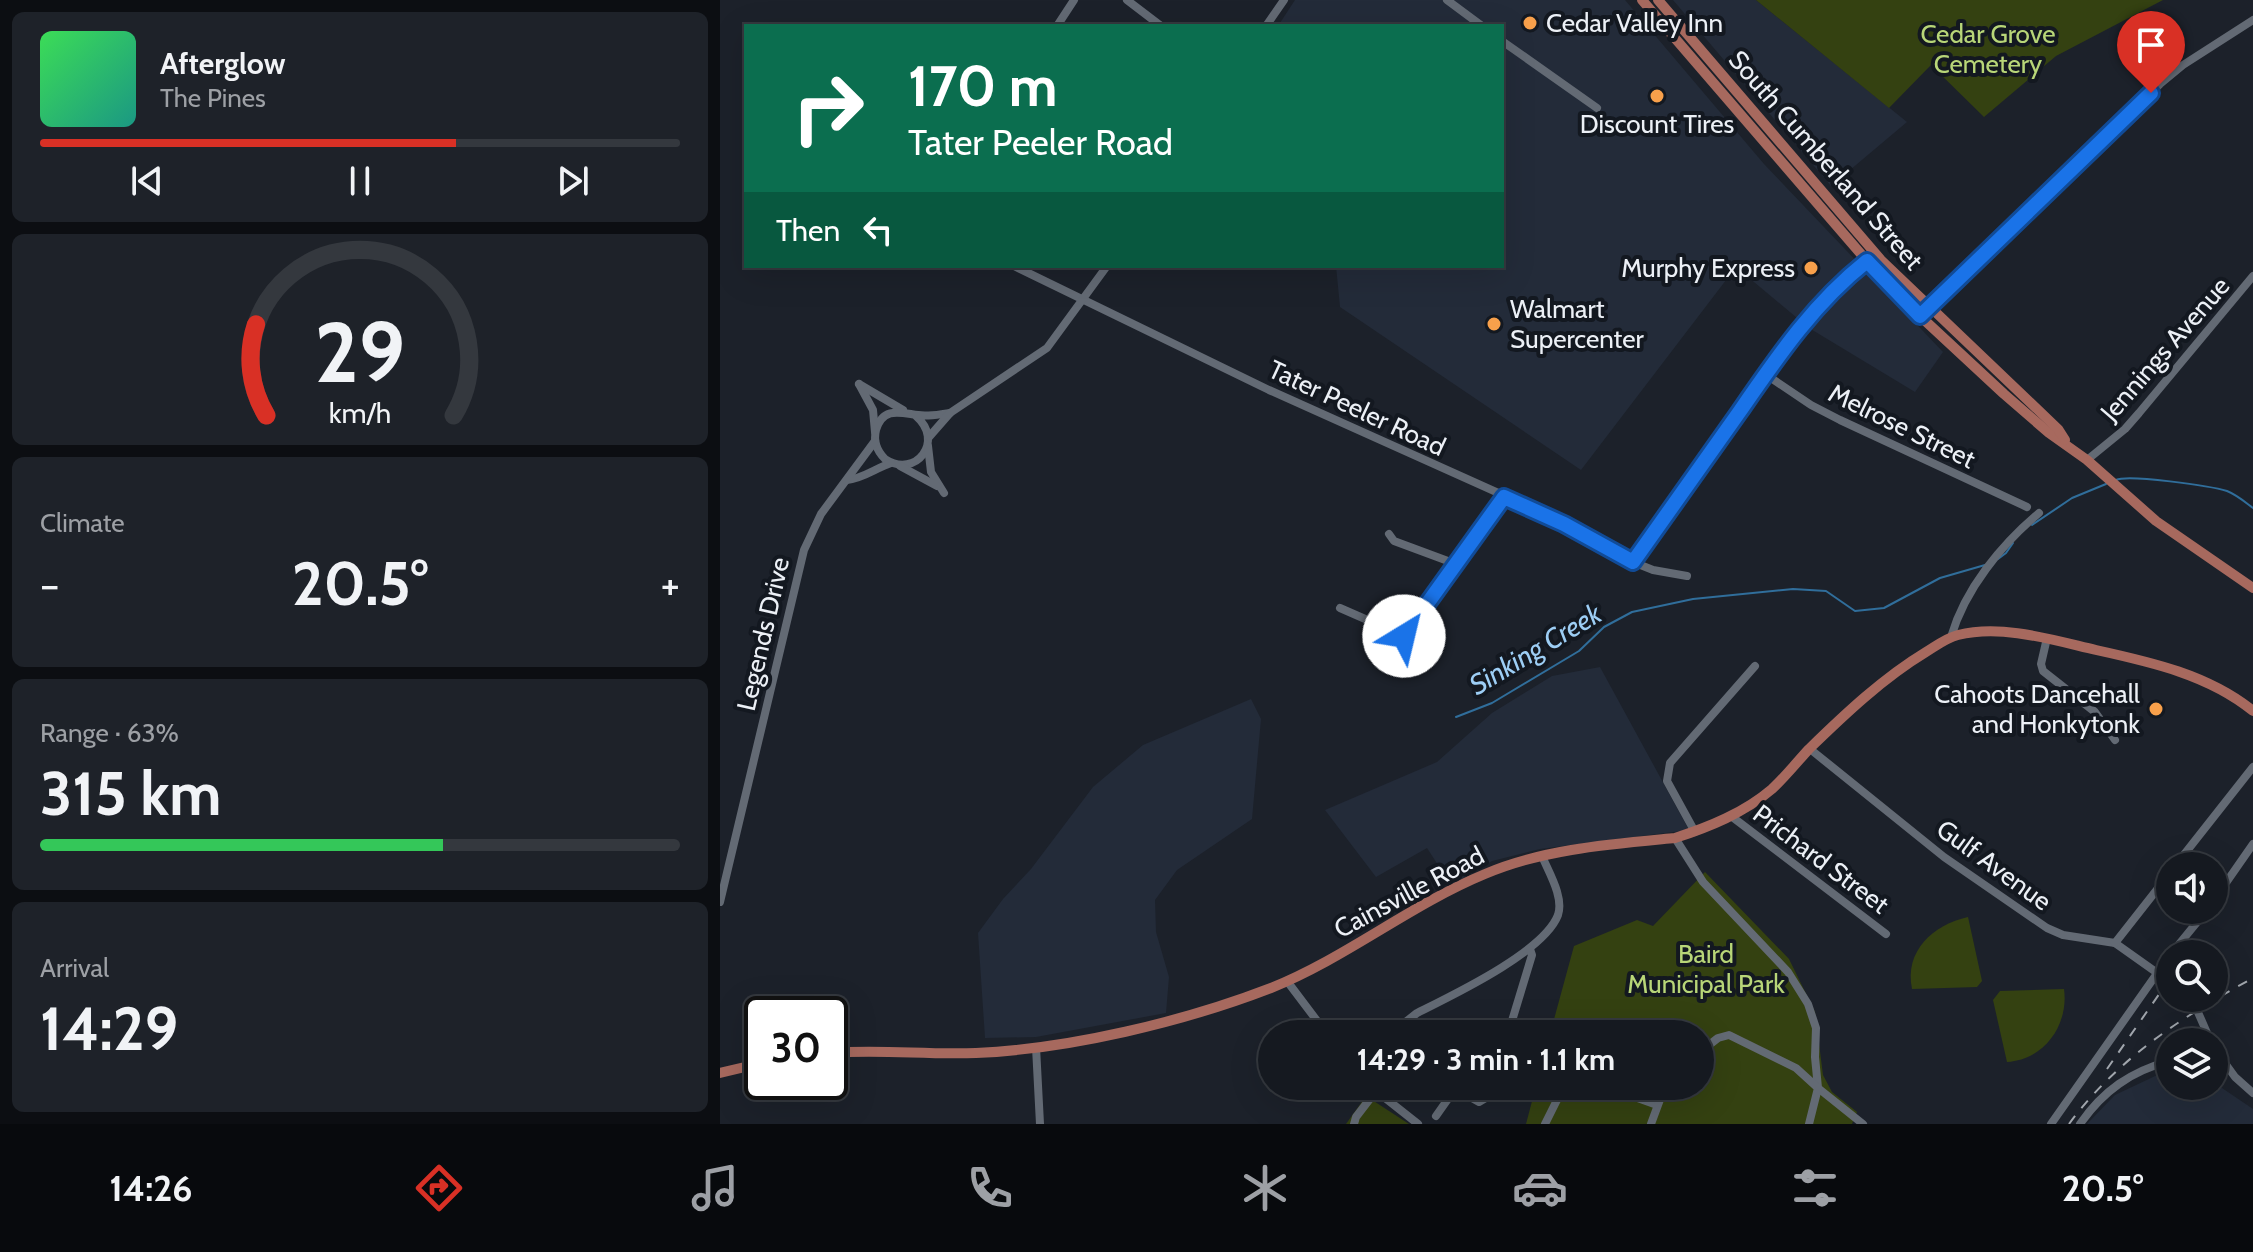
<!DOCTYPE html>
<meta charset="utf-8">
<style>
body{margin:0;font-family:Cabin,sans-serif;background:#1e2229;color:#f1f3f6;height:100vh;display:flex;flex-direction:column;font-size:30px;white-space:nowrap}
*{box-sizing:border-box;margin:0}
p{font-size:26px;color:#9da0a5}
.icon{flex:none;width:44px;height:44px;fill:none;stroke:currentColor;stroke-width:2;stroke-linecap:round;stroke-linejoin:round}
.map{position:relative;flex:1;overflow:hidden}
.sheet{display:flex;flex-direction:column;gap:12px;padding:12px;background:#0c0e12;width:720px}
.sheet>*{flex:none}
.guide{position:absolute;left:24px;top:24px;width:760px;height:244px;border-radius:0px;box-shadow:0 8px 32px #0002,0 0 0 2px #34383e;background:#0b6e4f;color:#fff;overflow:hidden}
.tools{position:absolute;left:1436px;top:852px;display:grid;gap:16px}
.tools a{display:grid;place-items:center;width:72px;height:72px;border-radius:50%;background:#151920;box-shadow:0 8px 32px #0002,0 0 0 2px #34383e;font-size:40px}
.speed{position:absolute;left:24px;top:996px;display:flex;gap:16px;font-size:40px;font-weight:700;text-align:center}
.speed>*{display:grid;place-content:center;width:104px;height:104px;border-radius:50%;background:#151920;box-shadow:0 8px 32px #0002,0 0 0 2px #34383e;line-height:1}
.speed .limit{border:4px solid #111;border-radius:12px;background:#fff;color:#111}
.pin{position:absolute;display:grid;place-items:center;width:68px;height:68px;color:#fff;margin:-82px -34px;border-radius:50% 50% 50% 0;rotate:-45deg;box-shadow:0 0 8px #0007}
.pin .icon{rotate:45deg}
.me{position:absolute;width:88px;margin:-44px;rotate:36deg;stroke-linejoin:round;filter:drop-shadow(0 0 6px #0008)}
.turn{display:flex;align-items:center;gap:28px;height:168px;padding:0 32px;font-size:36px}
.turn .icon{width:104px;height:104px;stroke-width:2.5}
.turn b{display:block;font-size:56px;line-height:68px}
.then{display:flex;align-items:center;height:76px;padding:0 32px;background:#0003;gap:16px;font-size:30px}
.big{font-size:60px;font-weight:700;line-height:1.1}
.sheet .card{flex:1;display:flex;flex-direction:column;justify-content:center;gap:12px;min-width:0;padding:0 28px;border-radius:12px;background:#1e2229}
.sheet .dial{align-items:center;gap:0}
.dial svg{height:208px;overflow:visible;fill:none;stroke:#34383e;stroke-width:7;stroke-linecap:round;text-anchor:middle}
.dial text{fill:#f1f3f6;stroke:none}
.song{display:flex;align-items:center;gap:24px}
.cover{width:96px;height:96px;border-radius:12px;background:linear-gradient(135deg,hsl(130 70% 55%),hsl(170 70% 35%))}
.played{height:8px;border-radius:4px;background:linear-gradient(90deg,#d93025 65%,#34383e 65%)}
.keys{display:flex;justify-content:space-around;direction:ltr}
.heat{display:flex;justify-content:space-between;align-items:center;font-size:44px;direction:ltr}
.charge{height:12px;border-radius:6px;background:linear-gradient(90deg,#34c759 63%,#34383e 0)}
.trip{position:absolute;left:538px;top:1020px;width:456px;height:80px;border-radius:40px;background:#151920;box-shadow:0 8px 32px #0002,0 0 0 2px #34383e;font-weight:700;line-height:80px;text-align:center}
.tabs{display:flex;height:128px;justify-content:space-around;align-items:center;background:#080a0d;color:#9da0a5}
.tabs .icon{width:56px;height:56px}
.tabs .active{color:#d93025}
.tabs b{font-size:36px;color:#f1f3f6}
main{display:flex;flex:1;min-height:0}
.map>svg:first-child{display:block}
</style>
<main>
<section class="sheet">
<div class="card">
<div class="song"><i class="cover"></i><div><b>Afterglow</b><p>The Pines</p></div></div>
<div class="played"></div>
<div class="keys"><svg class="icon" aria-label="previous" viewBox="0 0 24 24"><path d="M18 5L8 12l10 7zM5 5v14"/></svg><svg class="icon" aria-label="pause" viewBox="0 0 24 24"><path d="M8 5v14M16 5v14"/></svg><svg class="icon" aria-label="next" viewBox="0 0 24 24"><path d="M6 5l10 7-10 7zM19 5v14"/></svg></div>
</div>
<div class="card dial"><svg viewBox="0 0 100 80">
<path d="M14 69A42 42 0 1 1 86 69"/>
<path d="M14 69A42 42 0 0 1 10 34" stroke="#d93025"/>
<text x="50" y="56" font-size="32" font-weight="700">29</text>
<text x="50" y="72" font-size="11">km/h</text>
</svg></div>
<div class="card"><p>Climate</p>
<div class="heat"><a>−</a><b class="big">20.5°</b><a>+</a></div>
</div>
<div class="card"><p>Range · 63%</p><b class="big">315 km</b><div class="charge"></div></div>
<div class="card"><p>Arrival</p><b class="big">14:29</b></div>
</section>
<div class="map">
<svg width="1533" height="1124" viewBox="0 0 1533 1124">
<rect width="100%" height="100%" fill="#1c212a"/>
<g fill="#232b39">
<polygon points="575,0 905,0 1044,164 1223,352 1195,392 1089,328 1016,267 861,470 620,307 616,266 782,266 782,26 558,26"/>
<polygon points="953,0 1036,0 1187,122 1111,186"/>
<polygon points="880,667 969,830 820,849 772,861 731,885 707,848 656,877 605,810 717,762 772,713 832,676"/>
<polygon points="531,699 541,719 532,819 457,870 435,900 436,932 449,977 446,1013 316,1037 265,1038 258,933 283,899 311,869 373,787 423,745"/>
<polygon points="1450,1069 1450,1086 1494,1086 1494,1078 1499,1086 1533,1109 1533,1124 1367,1124 1395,1095"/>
</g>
<g fill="#344111">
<polygon points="1036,0 1443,0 1336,56 1264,117 1211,65 1169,108"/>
<polygon points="985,872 1069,959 1095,1012 1103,1075 1112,1092 1137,1112 1132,1124 806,1124 816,1086 980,1086 980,1034 830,1034 854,946 917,920 933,926"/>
<path d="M1248,917L1262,981L1257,987L1192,989C1184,951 1213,925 1248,917Z"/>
<path d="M1344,989C1349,1025 1324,1060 1287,1062L1273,1000L1280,991Z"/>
<polygon points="646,1096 689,1124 626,1124"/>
</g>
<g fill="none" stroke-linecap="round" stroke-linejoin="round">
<g stroke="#306e9b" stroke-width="2">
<path d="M1396,480C1408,474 1491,486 1507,491C1517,495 1525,502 1533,508"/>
<polyline points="1312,525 1352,498 1386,484"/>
<polyline points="1278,559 1286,553 1293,543"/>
<polyline points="736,717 772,703 859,651 884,627 912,612 973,599 1073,589 1106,591 1135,611 1164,608 1220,578 1265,565"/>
</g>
<g stroke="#636a74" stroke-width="8">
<polyline points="407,0 441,26"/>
<polyline points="727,0 762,26"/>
<polyline points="337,26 354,0"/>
<polyline points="546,26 564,0"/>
<polyline points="782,41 877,108"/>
<polyline points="294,266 549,390 812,508 913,562 933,570 967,576"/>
<polyline points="1200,316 1440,84 1463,65 1533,20"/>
<polyline points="1045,374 1091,405 1120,420 1307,507"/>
<polyline points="139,384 183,410"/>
<polyline points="139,384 153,410 155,432"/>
<path d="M196,416C225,441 196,479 165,459C157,451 153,442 156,430C163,406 181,413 198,415C208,417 220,414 230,413"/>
<polyline points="209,437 230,413 327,348 387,266"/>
<polyline points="208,446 211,472 224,493"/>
<polyline points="1367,460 1405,429 1419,413 1533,276"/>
<polyline points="180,466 217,486"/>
<path d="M127,480C142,479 156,468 171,463"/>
<polyline points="669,534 674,541 736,564"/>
<polyline points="913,562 1084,322 1109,294 1147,261"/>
<polyline points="620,608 684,636 784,497"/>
<path d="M1231,637C1245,589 1281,545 1319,513"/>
<polyline points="1327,638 1321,664 1323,671 1375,712 1395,740"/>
<polyline points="1090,749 1224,857 1327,928 1343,935 1395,943 1450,982"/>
<polyline points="1011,816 1166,934"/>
<polyline points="975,832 947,781 950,763 1035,666"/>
<polyline points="955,838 983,882 1068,972 1088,1004 1096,1028 1095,1057 1098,1088 1143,1124"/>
<polyline points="1455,866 1533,767"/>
<polyline points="1494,900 1533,844"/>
<polyline points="0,902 84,550 101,514 155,441"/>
<polyline points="1395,943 1450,873"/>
<polyline points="1451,954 1487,910"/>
<polyline points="567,981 607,1034"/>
<polyline points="1468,998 1477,1010 1491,1042"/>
<path d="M678,1034L683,1024L697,1013C733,995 824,952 838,915C844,897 829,873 822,856"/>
<polyline points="788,1034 812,955 810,949"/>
<polyline points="316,1047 320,1124"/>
<polyline points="1494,1048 1515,1077 1533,1093"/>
<polyline points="980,1052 998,1038 1009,1035 1076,1068 1098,1088 1089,1124"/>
<polyline points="650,1086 698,1124"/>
<polyline points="731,1086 759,1102 769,1096 775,1086"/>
<polyline points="884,1086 937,1105"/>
<polyline points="716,1116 735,1089"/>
<polyline points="634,1124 636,1117 656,1091"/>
<polyline points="825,1124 838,1098 863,1086"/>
<polyline points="931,1124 945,1086"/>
<polyline points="1331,1124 1450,955"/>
<path d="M1360,1124C1383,1091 1411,1071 1450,1061"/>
</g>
<g stroke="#a7695e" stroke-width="10">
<polyline points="922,0 1147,261 1200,316 1284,394 1329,433 1367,460 1436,521 1533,588"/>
<polyline points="938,0 1161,260 1338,429 1345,440"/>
<path d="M110,1053C159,1049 207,1055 256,1053C349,1049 463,1022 551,988C626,958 690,905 765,874C823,849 892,844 955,838C989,827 1024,813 1052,789C1065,777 1077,762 1089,749C1125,714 1163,678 1206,652C1216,646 1226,638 1238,635C1282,624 1333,640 1376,650C1431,662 1489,675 1533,711"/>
<polyline points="0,1073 42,1063"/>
</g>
<g stroke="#a1a6ad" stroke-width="2" stroke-dasharray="10 10" stroke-linecap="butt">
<polyline points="1387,1069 1442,990"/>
<path d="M1349,1124C1397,1059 1463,1016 1533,978"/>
</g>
</g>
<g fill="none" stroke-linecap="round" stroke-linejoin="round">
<g stroke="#114b97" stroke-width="20">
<path id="route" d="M684,636L784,497L844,524L913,562C948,512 984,462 1020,411C1058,356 1094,303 1147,261L1200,316L1431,93"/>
</g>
<use href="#route" stroke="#1a73e8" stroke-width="14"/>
</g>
<g fill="#f8a04b" stroke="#131820" stroke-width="3">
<circle cx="810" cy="23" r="8"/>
<circle cx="937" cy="96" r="8"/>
<circle cx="1091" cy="268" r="8"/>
<circle cx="774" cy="324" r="8"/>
<circle cx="1436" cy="709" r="8"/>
</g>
<g text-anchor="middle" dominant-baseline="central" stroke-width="8" stroke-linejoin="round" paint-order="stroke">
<g font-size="26" fill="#ecf0f6" stroke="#131820" text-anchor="start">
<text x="826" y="23">Cedar Valley Inn</text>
<text x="937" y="124" text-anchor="middle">Discount Tires</text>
<text x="1075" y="268" text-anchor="end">Murphy Express</text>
<text x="790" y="309">Walmart<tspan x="790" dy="30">Supercenter</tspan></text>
<text x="1420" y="694" text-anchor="end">Cahoots Dancehall<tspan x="1420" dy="30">and Honkytonk</tspan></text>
</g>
<g font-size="26" fill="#b8d678" stroke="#131820">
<text x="1268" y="34">Cedar Grove<tspan x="1268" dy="30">Cemetery</tspan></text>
<text x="986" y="954">Baird<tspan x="986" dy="30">Municipal Park</tspan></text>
</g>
<g font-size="26" fill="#ecf0f6" stroke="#131820">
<text transform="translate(1106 160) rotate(49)">South Cumberland Street</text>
<text transform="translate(1445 349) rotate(-49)">Jennings Avenue</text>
<text transform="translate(637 408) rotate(25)">Tater Peeler Road</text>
<text transform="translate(1182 426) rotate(26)">Melrose Street</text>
<text transform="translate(43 634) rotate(-77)">Legends Drive</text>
<text transform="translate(1101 859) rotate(37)">Prichard Street</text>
<text transform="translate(1274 865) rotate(36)">Gulf Avenue</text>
<text transform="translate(689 892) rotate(-28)">Cainsville Road</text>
</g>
<g font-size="28" font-style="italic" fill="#9dcef5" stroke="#131820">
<text transform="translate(815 649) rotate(-31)">Sinking Creek</text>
</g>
</g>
</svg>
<div class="tools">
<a><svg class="icon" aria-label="sound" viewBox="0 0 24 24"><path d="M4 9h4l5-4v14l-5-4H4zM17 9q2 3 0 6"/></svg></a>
<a><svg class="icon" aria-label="search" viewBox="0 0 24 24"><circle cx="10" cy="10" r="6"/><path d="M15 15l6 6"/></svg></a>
<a><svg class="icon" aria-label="layers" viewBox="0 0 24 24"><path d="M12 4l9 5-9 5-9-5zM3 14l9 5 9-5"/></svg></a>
</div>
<div class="speed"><div class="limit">30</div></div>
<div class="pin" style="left:1431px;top:93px;background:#d93025"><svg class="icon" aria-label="arrive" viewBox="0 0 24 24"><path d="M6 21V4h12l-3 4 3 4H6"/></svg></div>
<svg class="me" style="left:684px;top:636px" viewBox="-20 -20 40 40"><circle r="19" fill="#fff"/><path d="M0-13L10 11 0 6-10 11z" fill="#1a73e8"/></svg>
<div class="trip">14:29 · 3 min · 1.1 km</div>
<div class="guide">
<div class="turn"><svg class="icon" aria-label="right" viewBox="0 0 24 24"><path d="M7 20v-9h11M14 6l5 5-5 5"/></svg><div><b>170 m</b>Tater Peeler Road</div></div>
<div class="then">Then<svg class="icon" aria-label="left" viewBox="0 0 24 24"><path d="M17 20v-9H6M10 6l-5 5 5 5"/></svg></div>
</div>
</div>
</main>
<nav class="tabs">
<b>14:26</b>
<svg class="icon active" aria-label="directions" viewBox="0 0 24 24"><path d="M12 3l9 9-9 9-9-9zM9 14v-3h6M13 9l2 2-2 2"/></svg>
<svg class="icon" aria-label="music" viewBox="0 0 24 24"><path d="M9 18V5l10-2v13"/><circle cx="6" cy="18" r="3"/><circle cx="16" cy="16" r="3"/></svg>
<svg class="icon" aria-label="phone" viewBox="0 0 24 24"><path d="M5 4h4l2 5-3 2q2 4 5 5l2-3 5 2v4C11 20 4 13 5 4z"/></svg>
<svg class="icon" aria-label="climate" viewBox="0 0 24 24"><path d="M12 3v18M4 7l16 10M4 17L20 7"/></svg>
<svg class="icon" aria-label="car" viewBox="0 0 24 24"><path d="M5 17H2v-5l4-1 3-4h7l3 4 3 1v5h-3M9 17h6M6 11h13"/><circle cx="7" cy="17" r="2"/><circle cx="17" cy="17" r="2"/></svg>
<svg class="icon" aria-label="filters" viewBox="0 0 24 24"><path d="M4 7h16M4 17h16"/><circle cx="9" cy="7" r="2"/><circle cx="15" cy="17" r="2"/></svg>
<b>20.5°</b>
</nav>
